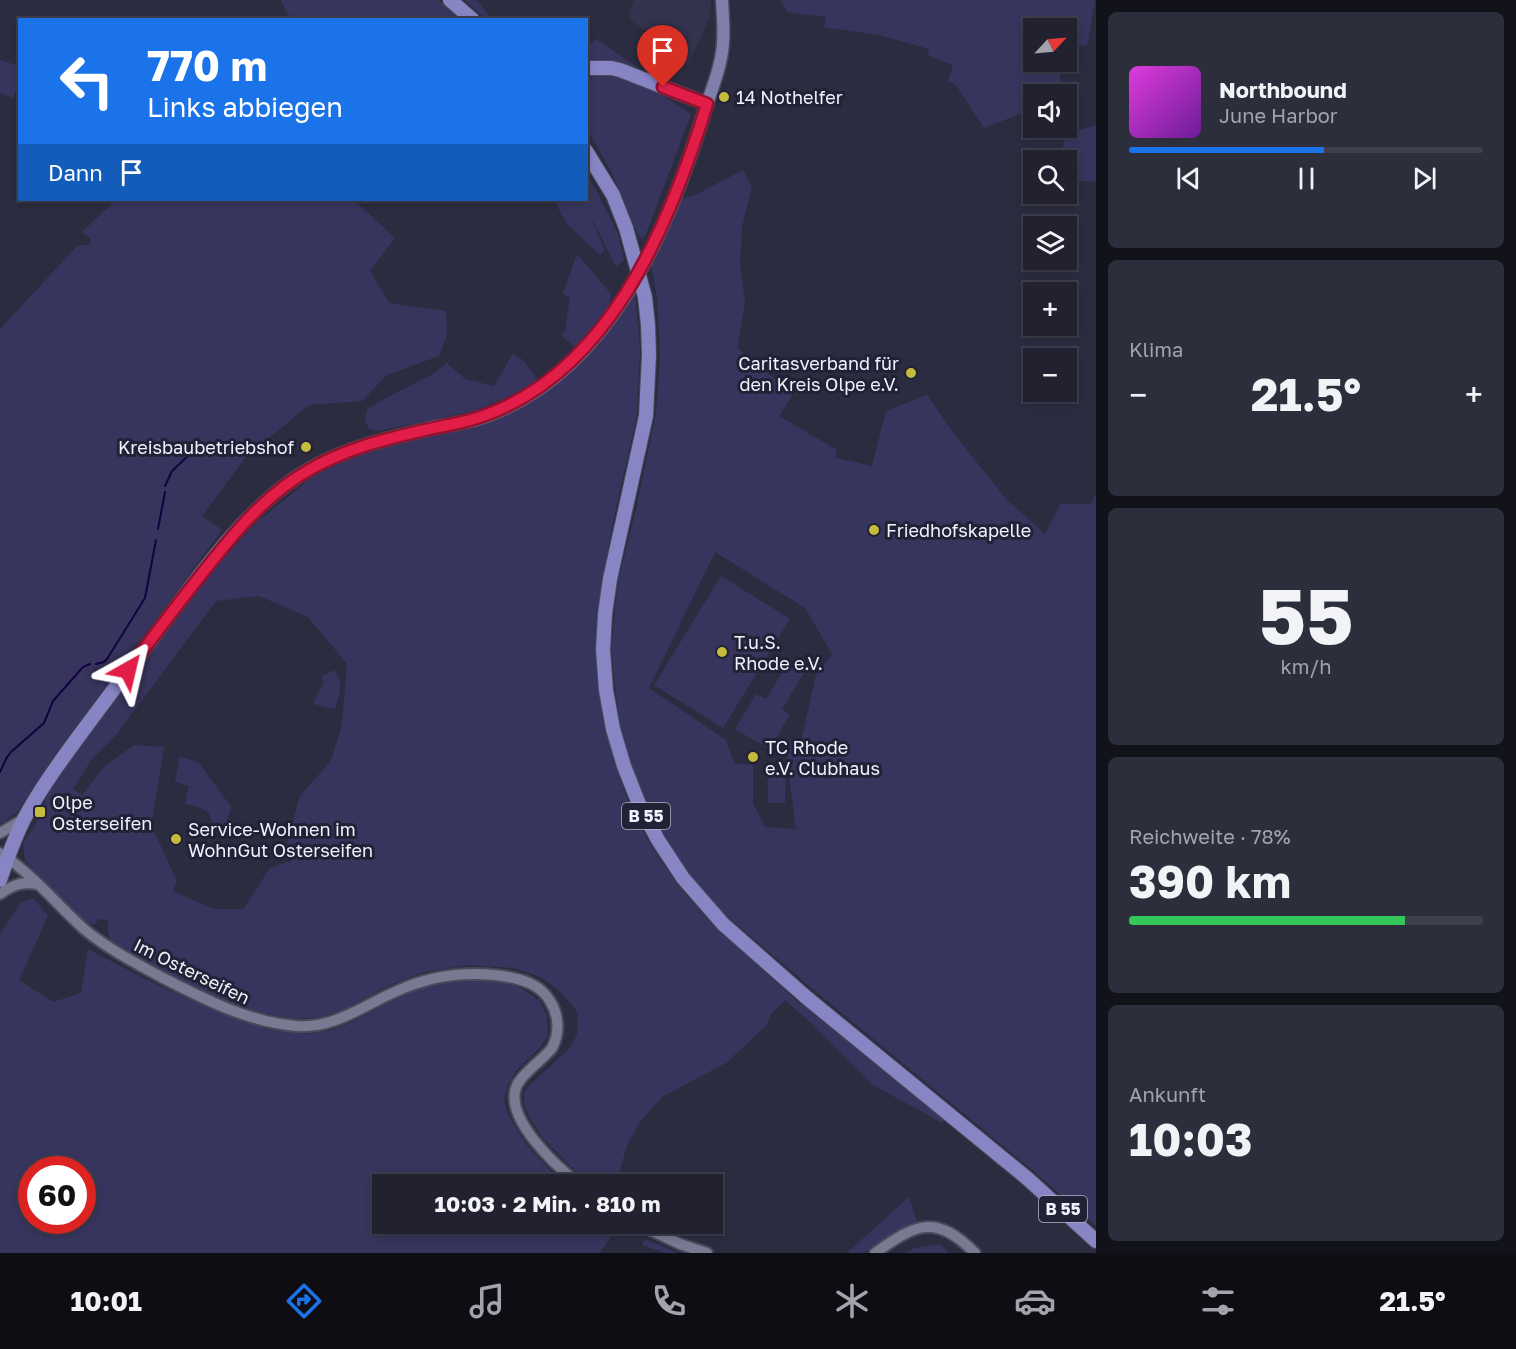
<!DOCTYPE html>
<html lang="de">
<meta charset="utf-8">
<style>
body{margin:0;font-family:"Golos Text",sans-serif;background:#2d2e3c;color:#f1f3f6;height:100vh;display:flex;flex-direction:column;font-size:22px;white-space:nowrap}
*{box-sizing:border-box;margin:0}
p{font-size:20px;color:#a2a3ab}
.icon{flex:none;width:33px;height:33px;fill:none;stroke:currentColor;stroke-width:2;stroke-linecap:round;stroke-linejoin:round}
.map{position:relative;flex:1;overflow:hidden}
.panel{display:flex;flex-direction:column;gap:12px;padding:12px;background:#12121a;width:420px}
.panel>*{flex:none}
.hud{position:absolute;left:18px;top:18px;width:570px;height:183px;border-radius:0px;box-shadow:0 3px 9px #0003,0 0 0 2px #3e3e4c;background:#1a73e8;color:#fff;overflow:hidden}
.needle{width:39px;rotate:64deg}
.tools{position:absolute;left:1023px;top:18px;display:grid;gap:12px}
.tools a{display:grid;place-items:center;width:54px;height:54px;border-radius:0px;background:#212130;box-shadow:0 3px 9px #0003,0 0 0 2px #3e3e4c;font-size:30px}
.speed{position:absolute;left:18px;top:1156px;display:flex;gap:12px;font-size:30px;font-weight:700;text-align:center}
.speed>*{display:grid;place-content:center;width:78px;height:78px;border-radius:50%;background:#212130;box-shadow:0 3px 9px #0003,0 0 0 2px #3e3e4c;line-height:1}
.speed .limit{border:9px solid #d22;background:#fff;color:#111}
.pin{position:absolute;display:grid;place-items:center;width:51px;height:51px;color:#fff;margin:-62px -26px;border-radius:50% 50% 50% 0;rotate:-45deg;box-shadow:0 0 6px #0007}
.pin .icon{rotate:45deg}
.me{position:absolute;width:66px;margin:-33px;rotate:37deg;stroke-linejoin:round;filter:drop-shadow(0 0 4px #0008)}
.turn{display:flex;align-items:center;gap:21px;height:126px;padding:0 30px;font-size:27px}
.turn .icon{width:78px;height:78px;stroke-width:2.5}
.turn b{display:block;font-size:42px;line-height:51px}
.then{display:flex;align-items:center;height:57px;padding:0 30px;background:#0003;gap:12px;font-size:22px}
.big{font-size:45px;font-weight:700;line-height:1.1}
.panel .card{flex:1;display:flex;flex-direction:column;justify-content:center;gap:9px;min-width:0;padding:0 21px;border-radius:9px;background:#2d2e3c}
.panel .dial{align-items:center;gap:0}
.dial b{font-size:78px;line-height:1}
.song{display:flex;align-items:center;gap:18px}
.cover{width:72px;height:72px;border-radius:9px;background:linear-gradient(135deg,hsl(300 70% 55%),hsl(280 70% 35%))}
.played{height:6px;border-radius:3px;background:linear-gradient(90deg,#1a73e8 55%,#3e3e4c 55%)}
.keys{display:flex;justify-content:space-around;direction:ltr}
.heat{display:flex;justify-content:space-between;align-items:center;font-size:33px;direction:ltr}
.charge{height:9px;border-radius:4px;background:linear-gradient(90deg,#34c759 78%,#3e3e4c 0)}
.trip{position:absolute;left:372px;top:1174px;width:351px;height:60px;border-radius:0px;background:#212130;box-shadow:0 3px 9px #0003,0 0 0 2px #3e3e4c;font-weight:700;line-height:60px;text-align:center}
.menu{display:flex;height:96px;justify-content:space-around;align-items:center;background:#0d0d13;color:#a2a3ab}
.menu .icon{width:42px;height:42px}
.menu .current{color:#1a73e8}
.menu b{font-size:27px;color:#f1f3f6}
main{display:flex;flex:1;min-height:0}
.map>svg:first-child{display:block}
</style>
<main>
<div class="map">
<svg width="1096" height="1253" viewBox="0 0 1096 1253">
<rect width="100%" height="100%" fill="#2c2c40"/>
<polygon fill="#33334e" points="634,0 711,0 710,17 688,65 630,19 630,11"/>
<g fill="#37355d" fill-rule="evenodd">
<polygon points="281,0 438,0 461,19 290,19"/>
<polygon points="464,0 477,0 490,17 494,19 486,19"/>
<polygon points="780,0 1095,0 1087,46 1067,44 1066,28 1034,28 1034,62 1062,62 1060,80 1077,92 1067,96 1066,94 1034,94 1033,109 984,128 956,85 948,81 953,65 928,55 929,49 878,35 824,27 826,17 788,12"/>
<polygon points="596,39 646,73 605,62 587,63 586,47"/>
<polygon points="0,60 19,66 19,82 13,99 0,92"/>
<polygon points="605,73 656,91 691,114 644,239 639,237 613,175 587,129 586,82 594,76"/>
<polygon points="1096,125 1096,182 1080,181 1072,186 1067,181 1066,160 1060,160 1064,142 1062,136"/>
<path d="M743,170L752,187L742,226L740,263L745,303L737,348L793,394L779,416L837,450L835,458L872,466L886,411L927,395L955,435L1007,500L1045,534L1060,504H1091L1096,493V1226L1036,1173L808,985L723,913L691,876L666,838L649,809L632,767L620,726L611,650L618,581L636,510L656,413L660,355L657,297L651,266L680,199L697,194ZM715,552L805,608L832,654L816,675L801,742L787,741V761L796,829L765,827L753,803V765L734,763L726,740L649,688Z"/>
<polygon points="587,175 597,192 618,234 624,260 616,267 588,211 605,251 600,255 567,224 554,200 586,200"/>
<polygon points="116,200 354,200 395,238 370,271 389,303 446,311 447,335 439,356 387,375 362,401 309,405 245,458 202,516 222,530 49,763 18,811 0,824 0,329 78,245 90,245 91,239 82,232"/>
<polygon points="577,254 611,294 610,306 575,347 561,335 565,331 570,298 563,293"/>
<path d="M635,292L640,351L637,415L615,512L602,581L597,653L605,727L616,767L631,809L650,844L676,883L709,921L797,1001L945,1118L942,1123L873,1085L811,1023L785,1000L772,1013L766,1026L726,1063L662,1097L639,1123L627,1145L616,1185H593L578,1174L543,1138L530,1118L524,1105V1092L533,1082L568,1050L577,1035L578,1014L574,1007L559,991L541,977L513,968L468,965L424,972L390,985L338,1012L318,1017L296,1019L261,1013L216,997L143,961L112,942L108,933V920L99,919L94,925L86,923L25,861L23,842L35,826L54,779L213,569L257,522L315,475L377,447L474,424L570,371L616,322ZM259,596L308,617L347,664L342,724L331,761L300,796L287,843L291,861L270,868L243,909H213L173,891L177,881L151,825L164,747L134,745L104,767L82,795L73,789L92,759L116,735L216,601Z"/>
<polygon points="513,353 523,360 538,380 512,395 474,411 377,431 369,429 365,421 367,410 382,400 431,375 447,363 465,379 494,386"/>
<polygon points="721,576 790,619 723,728 654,685"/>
<polygon points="788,663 804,673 782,709 790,715 769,749 735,729 756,694 766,699"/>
<path d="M334,670C345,683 339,693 335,709L314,704C315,695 320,692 324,682L321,677Z"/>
<path d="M180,756L199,763L231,807L225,830L219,829L213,838L209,832C218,811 201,807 185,804L189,786L175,782Z"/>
<polygon points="768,764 786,764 785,803 768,803"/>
<path d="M33,898L48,916L19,980L53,1002L81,993L88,949L147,980L208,1008L265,1028L305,1034L328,1031L348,1024L410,992L440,982L488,980L516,985L539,1000L547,1016L548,1035L541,1046L516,1071L507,1086L504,1100L508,1114L525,1143L563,1185H382V1224H610L616,1230L599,1253H0V934L21,902ZM32,1170H82V1221H32Z"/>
<polygon points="909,1197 917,1222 864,1253 847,1253"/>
<polygon points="645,1239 678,1253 666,1253 642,1245"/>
<polygon points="939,1244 949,1253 905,1253 914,1248"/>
</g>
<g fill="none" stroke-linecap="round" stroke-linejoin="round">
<g stroke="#130240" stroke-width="2">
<polyline points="165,486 172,471 192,452"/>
<polyline points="158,529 165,492"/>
<polyline points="96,664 104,662 107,659 145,598 156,540"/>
<polyline points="0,772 7,757 11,752 44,723 53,701 83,667 90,664"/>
</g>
<g stroke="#49495a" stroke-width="14">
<g id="tertiary">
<polyline points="0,833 24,819"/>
<path d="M0,853C9,858 17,865 25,872C46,890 64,911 84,929C108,949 137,964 165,979C206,1000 249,1022 296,1026C334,1029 364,1005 397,991C432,975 466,971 503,976C522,979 540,984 550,1001C559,1015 560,1033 552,1048C542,1061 524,1071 517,1085C502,1117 557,1167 580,1185"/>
<path d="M0,894C14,884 21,882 38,884"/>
<polyline points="637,1224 680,1244 707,1253"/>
<path d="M875,1253C916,1224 935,1213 975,1253"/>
</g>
</g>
<g stroke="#49495a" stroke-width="15">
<path id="secondary" d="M707,104C712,89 718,74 721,58C725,39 723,19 722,0"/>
</g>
<g stroke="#49495a" stroke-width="16">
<g id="primary">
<polyline points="450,0 473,20"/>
<polyline points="586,151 613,195 626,228"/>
<polyline points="645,297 648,325 649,355 646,416 610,579 605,614 603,650 606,690 613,729 624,766 639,804 658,840 683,878 723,924 807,998 1028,1179 1096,1241"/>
<path d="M0,880C7,859 14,839 24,819C40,789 60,762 79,736C102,705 126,673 149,643C193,584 245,506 310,469C345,449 385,439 424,430C440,426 457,424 473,420C609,380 669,227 707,104L620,70L611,68H586"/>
</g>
</g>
<use href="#tertiary" stroke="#797992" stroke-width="10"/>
<use href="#secondary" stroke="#807fab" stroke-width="12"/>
<use href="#primary" stroke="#8785c4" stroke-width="14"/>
<g stroke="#49495a" stroke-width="16" stroke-linecap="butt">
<polyline id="primary-bridge" points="626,228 645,297"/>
</g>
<use href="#primary-bridge" stroke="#8785c4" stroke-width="14"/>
</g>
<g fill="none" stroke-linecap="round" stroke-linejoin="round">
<g stroke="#92132f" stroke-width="15">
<path id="route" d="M128,670C151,640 173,610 197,580C229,539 263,496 309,470C345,449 385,439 425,430C441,426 458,424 474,419C608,378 669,227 707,104L663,87"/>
</g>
<use href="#route" stroke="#e11d48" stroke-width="10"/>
</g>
<g fill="#c6bb3c" stroke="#222236" stroke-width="2">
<circle cx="724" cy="97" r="6"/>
<circle cx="911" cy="373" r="6"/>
<circle cx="306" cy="447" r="6"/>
<circle cx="874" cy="530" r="6"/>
<circle cx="722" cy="652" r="6"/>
<circle cx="753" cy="757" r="6"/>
<rect x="34" y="806" width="12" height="12" rx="3"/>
<circle cx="176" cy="839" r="6"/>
</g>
<g text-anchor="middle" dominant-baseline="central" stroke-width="6" stroke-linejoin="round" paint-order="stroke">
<g fill="#222236" stroke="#b3b4c1" stroke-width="1.5">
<rect x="622" y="803" width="48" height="26" rx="4.5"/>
<rect x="1039" y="1196" width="48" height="26" rx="4.5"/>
</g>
<g font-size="16" font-weight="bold" fill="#f1f2fd">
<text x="646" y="816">B 55</text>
<text x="1063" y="1209">B 55</text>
</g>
<g font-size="18" fill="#f1f2fd" stroke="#222236" text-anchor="start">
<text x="736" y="97">14 Nothelfer</text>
<text x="899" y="363" text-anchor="end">Caritasverband für<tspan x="899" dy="21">den Kreis Olpe e.V.</tspan></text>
<text x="294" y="447" text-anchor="end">Kreisbaubetriebshof</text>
<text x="886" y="530">Friedhofskapelle</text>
<text x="734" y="642">T.u.S.<tspan x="734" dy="21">Rhode e.V.</tspan></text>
<text x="765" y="747">TC Rhode<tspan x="765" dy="21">e.V. Clubhaus</tspan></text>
<text x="52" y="802">Olpe<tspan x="52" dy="21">Osterseifen</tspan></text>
<text x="188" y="829">Service-Wohnen im<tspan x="188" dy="21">WohnGut Osterseifen</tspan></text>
</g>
<g font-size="18" fill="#f1f2fd" stroke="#222236">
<text transform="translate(192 971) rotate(26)">Im Osterseifen</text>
</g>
</g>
</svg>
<div class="tools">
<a><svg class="needle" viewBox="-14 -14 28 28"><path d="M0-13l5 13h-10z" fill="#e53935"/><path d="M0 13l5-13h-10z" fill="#a2a3ab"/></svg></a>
<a><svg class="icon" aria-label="sound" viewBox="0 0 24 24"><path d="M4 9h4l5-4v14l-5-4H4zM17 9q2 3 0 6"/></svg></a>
<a><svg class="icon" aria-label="search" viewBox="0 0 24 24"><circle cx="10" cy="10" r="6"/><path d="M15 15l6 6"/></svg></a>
<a><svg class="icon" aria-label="layers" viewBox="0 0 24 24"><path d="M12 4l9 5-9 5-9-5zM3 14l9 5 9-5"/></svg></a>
<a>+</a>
<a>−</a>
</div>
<div class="speed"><div class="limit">60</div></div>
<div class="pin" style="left:663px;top:87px;background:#d93025"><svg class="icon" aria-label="arrive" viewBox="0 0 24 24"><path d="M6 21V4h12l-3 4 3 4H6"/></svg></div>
<svg class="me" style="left:128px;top:670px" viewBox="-20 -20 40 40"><path d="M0-17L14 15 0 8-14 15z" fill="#e11d48" stroke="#fff" stroke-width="4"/></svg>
<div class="trip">10:03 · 2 Min. · 810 m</div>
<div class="hud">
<div class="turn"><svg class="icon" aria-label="left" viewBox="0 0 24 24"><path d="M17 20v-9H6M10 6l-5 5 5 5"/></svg><div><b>770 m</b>Links abbiegen</div></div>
<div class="then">Dann<svg class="icon" aria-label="arrive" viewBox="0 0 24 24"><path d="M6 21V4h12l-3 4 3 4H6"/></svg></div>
</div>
</div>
<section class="panel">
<div class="card">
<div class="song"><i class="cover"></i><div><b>Northbound</b><p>June Harbor</p></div></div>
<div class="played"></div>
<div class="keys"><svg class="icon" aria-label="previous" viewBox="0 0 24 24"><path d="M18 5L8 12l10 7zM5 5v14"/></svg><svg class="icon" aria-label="pause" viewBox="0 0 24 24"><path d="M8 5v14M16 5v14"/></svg><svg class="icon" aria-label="next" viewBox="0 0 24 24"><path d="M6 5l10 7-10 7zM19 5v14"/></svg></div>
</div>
<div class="card"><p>Klima</p>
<div class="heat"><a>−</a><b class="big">21.5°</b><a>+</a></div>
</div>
<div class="card dial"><b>55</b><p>km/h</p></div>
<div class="card"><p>Reichweite · 78%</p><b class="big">390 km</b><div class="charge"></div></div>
<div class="card"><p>Ankunft</p><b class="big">10:03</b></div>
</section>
</main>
<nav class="menu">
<b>10:01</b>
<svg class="icon current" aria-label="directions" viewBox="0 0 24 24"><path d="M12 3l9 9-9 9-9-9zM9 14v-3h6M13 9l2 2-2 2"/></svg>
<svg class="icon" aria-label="music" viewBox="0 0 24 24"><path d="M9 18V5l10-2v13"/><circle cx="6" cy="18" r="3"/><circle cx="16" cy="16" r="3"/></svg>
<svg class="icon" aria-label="phone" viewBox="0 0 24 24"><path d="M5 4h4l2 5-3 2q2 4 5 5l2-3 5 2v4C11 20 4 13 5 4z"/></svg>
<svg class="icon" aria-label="climate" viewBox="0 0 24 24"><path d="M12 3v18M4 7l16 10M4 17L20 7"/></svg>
<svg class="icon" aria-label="car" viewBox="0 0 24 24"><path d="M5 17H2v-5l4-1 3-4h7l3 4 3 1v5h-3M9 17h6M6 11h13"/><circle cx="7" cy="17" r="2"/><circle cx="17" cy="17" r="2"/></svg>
<svg class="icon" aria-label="filters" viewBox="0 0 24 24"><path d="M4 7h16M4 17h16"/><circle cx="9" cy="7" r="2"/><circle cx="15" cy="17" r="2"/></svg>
<b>21.5°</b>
</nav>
